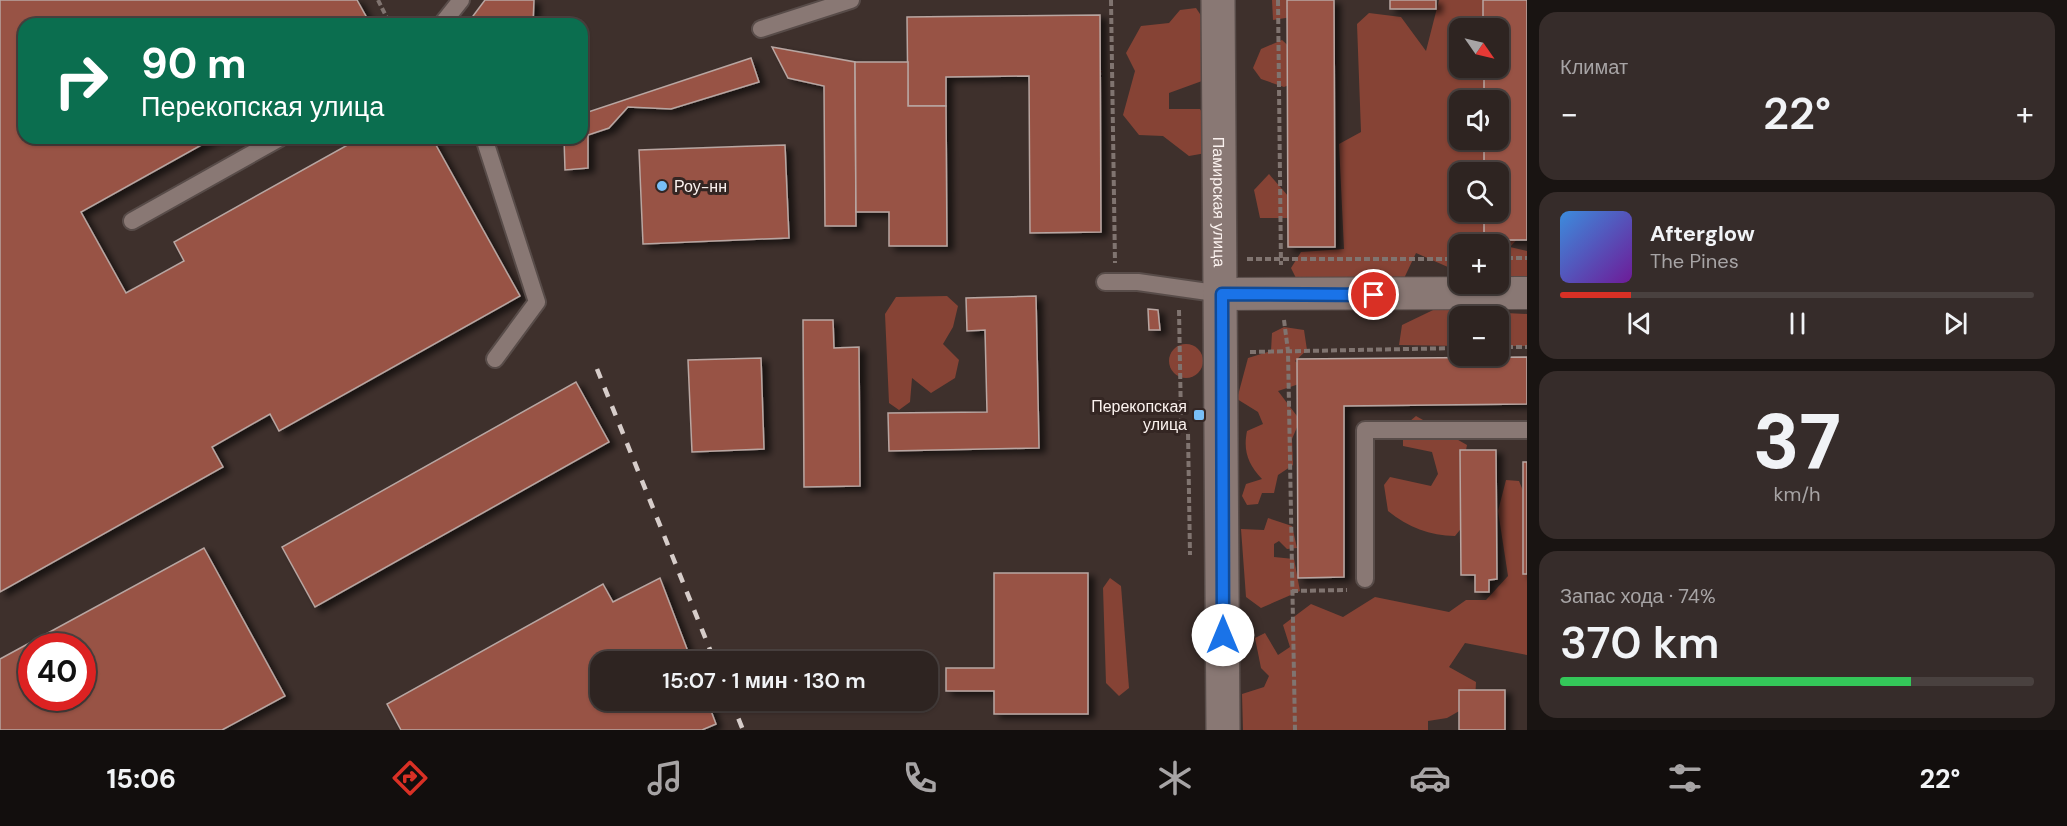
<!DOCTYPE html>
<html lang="ru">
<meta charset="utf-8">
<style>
body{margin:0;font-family:"DM Sans",sans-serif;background:#362c2a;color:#f1f3f6;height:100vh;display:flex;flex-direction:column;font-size:22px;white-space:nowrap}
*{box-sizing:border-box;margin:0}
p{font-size:20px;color:#a7a4a5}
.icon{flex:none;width:33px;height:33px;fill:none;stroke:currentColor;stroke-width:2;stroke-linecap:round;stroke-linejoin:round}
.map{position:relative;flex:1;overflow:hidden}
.sheet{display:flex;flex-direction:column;gap:12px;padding:12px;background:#191412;width:540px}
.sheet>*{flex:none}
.guide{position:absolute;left:18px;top:18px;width:570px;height:126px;border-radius:18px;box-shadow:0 2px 4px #0004,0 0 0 2px #49413f;background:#0b6e4f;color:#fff;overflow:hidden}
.needle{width:39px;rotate:124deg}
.tools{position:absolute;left:1449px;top:18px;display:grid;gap:12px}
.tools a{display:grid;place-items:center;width:60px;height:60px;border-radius:12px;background:#2e2421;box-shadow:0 2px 4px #0004,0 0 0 2px #49413f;font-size:30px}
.speed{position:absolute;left:18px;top:633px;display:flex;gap:12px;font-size:30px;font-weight:700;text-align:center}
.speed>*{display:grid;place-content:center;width:78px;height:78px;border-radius:50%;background:#2e2421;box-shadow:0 2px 4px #0004,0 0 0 2px #49413f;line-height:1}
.speed .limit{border:9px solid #d22;background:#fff;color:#111}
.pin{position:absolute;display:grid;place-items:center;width:51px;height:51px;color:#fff;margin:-26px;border:3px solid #fff;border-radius:50%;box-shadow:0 2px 6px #0007}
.me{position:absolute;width:66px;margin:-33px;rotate:0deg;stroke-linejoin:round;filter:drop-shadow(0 0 4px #0008)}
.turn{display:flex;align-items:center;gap:21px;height:126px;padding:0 24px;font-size:27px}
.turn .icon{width:78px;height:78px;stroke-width:2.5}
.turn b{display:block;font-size:42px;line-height:51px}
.big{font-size:45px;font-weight:600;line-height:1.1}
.sheet .widget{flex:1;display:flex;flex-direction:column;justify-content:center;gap:9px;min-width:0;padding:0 21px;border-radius:18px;background:#362c2a}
.sheet .dial{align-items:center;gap:0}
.dial b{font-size:78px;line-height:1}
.song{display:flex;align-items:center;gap:18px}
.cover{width:72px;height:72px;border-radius:9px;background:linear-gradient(135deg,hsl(210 70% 55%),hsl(280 70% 35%))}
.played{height:6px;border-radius:3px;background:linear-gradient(90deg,#d93025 15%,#49413f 15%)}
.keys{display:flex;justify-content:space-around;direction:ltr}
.heat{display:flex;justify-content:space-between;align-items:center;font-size:33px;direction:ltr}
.charge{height:9px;border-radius:4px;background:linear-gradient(90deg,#34c759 74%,#49413f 0)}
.trip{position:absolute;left:590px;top:651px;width:348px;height:60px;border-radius:18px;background:#2e2421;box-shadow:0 2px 4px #0004,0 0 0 2px #49413f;font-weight:600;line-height:60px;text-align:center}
.tab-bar{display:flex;height:96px;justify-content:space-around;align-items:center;background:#120e0d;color:#a7a4a5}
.tab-bar .icon{width:42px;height:42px}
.tab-bar .selected{color:#d93025}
.tab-bar b{font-size:27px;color:#f1f3f6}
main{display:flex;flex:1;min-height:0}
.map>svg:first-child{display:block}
</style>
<main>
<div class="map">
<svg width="1527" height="730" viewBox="0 0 1527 730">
<defs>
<filter id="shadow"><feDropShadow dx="6" dy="4" stdDeviation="3" flood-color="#0009"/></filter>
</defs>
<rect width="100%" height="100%" fill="#3e302c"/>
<g fill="#864335" fill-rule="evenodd">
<polygon points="1272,0 1292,0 1292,17 1273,20"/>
<path d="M1439,0H1496L1501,7L1523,80L1506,103L1495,172H1460V212H1498L1499,181L1512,191L1523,233L1510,247L1527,251V278L1499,279L1498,244H1460V284H1485L1484,312L1527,314V346H1499L1498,316H1460L1459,346L1399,345L1402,325L1456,299L1457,271L1416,253L1399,289L1296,278L1291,268L1301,252L1344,249L1339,144L1361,132L1357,24L1369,13L1401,17L1426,51ZM1460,28H1498V68H1460ZM1460,100H1498V140H1460Z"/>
<polygon points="1196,8 1216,38 1213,77 1169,93 1169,109 1200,109 1214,132 1206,153 1189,156 1163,136 1139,135 1123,115 1135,71 1126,53 1141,26 1169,23 1180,10"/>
<polygon points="1282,40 1308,64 1307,78 1284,87 1261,79 1253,68 1261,49"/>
<polygon points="1269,174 1296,205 1296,218 1260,218 1254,190"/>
<polygon points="947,296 958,306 953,327 943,344 959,360 955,378 931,393 912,378 910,402 899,410 889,403 885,314 896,297"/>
<path d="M1284,327L1304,330L1307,350L1295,361L1301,366L1299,384L1278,391L1300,420L1292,439L1293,465L1278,475L1274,493H1262L1258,504L1247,505L1242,496L1246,484L1262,479C1248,464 1243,451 1247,431L1263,424L1258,412L1237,399L1248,358L1271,351L1272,333Z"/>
<circle cx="1186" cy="361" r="17"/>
<path d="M1416,416L1467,445L1464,460L1473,514L1455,536C1430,536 1408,527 1388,511L1384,485L1390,477L1431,486L1438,474L1432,452L1403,446V427Z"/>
<polygon points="1506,480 1519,481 1527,500 1527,655 1465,643 1449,667 1476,682 1475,702 1447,718 1428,721 1428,730 1243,730 1242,694 1264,687 1269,676 1261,668 1255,638 1265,633 1278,655 1290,647 1283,625 1311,604 1343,617 1375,597 1449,612 1466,600 1486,600 1508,576 1498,511"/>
<polygon points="1268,518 1292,526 1297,548 1287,549 1279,541 1274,544 1274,557 1294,559 1300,591 1261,608 1246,597 1241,529 1264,530"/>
<polygon points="1110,578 1121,586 1129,688 1119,696 1106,683 1103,588"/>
</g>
<g fill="#985344" stroke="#b8a6a2" stroke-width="1.5" fill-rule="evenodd" filter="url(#shadow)">
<polygon points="0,0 357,0 367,18 357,24 24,24 24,138 214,138 81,212 126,293 184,261 174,242 360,138 432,138 520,296 279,431 270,414 212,447 223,467 0,592"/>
<polygon points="485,0 534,0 533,24 467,24"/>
<polygon points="1287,0 1334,0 1335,247 1288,247"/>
<rect x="1390" y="0" width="46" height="9"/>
<polygon points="1483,0 1527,0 1527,240 1484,240 1484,212 1498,212 1498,172 1484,172 1484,140 1498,140 1498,100 1484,100 1484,68 1498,68 1498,28 1483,28"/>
<polygon points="1100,15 1101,232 1030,233 1029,76 946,77 946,106 908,106 907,17"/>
<polygon points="772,47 855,62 856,226 825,226 824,86 788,78"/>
<polygon points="751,58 759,82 671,109 628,107 609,128 588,135 588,168 565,170 564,138 582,138 582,114"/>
<polygon points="855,62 908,62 908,106 946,106 947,246 889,246 889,212 856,212"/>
<polygon points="785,145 789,238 643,244 639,150"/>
<polygon points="1036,296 1039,448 889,451 888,413 987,412 985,330 967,331 966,298"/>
<polygon points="1148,309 1158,310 1160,330 1149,330"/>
<polygon points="803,320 833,320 834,348 859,347 860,486 804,487"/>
<polygon points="1527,357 1527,404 1344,406 1344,577 1298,578 1297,359"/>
<polygon points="761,358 764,449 692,452 688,360"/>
<polygon points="576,382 609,442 315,607 282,547"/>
<polygon points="1460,450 1496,450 1497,579 1489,580 1489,592 1475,592 1475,575 1461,575"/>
<rect x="1523" y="462" width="4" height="112"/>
<path d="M204,548L285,696L222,730H0V659ZM32,646H82V698H32Z"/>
<polygon points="994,573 1088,573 1088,714 994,714 994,691 946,691 946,668 994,668"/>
<polygon points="660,578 692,662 600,662 600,700 707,700 716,724 702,730 401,730 387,704 603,584 613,602"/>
<rect x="1459" y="690" width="46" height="40"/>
</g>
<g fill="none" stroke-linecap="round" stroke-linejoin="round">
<g stroke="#584c49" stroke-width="20">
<g id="service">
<polyline points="442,24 461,0"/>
<polyline points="761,29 851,0"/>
<polyline points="484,138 537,302 495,359"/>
<polyline points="132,221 280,138"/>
<polyline points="1105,282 1138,282 1222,294"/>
<polyline points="1365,579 1365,430 1527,430"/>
</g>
</g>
<g stroke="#584c49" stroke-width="34">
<polyline id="minor" points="1222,294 1527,293"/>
</g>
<g stroke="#584c49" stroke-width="36">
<g id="tertiary">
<path id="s1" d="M1218,0L1223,730"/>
</g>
</g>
<g stroke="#807470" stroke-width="4" stroke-dasharray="6 3" stroke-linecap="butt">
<polyline points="378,0 390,24"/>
<polyline points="1111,0 1115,263"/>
<polyline points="1278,0 1281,265"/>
<polyline points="1498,258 1527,258"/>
<polyline points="1247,259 1460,259"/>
<polyline points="1179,310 1181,420 1188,432 1190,555"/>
<polyline points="1284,320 1288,351 1295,730"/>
<polyline points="1498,347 1527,347"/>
<polyline points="1250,352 1460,348"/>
<polyline points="1292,591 1347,590"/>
</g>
<use href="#service" stroke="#897874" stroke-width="16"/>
<use href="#minor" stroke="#897874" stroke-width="32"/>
<use href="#tertiary" stroke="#897874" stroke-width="33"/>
<g stroke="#d7cdca" stroke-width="4.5" stroke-dasharray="10 10" stroke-linecap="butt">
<polyline points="597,369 715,662"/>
<polyline points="731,700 743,730"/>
</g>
</g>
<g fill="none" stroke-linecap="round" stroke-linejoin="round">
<g stroke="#114b97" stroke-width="15">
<polyline id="route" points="1223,635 1222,294 1374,295"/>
</g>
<use href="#route" stroke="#1a73e8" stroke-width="10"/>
</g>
<g fill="#78bff7" stroke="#342623" stroke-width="2">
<circle cx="662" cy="186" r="6"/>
<rect x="1193" y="409" width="12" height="12" rx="3"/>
</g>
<g text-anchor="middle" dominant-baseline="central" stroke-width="6" stroke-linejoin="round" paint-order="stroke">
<g font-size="16" fill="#fbf2ef" stroke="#342623" text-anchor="start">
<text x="674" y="186">Роу-нн</text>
<text x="1187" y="406" text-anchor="end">Перекопская<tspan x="1187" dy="18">улица</tspan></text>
</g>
<g font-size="16" fill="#fbf2ef" stroke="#342623">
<text stroke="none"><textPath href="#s1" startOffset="202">Памирская улица</textPath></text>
</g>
</g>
</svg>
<div class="tools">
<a><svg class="needle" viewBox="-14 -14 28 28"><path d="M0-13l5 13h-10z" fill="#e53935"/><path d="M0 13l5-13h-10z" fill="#a7a4a5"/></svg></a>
<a><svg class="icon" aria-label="sound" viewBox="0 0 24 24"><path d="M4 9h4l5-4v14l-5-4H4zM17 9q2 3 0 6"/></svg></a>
<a><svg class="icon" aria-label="search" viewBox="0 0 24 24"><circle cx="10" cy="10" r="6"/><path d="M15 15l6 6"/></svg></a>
<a>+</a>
<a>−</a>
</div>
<div class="speed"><div class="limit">40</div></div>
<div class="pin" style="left:1374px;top:295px;background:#d93025"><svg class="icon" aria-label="arrive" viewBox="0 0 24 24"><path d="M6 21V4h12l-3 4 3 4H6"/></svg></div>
<svg class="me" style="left:1223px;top:635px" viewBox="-20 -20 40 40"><circle r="19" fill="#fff"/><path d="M0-13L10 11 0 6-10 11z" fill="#1a73e8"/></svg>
<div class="trip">15:07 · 1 мин · 130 m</div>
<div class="guide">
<div class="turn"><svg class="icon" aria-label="right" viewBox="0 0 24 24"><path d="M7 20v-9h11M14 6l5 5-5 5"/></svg><div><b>90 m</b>Перекопская улица</div></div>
</div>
</div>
<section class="sheet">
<div class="widget"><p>Климат</p>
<div class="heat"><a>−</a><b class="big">22°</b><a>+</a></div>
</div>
<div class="widget">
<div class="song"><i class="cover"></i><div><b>Afterglow</b><p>The Pines</p></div></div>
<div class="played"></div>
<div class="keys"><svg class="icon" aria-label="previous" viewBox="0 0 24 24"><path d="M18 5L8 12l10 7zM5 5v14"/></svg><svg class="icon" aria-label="pause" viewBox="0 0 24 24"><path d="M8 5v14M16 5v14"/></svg><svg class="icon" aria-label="next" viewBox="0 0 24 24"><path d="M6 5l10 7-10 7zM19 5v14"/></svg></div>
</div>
<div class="widget dial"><b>37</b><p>km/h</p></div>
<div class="widget"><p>Запас хода · 74%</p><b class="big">370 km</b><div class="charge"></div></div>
</section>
</main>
<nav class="tab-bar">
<b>15:06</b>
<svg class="icon selected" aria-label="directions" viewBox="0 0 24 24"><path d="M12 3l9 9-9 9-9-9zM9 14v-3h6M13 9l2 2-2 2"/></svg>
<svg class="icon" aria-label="music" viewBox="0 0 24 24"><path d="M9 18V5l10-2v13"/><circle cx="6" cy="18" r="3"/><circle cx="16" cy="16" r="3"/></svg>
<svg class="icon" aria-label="phone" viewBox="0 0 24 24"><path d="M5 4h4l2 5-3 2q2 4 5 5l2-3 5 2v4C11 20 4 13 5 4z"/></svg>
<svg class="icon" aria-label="climate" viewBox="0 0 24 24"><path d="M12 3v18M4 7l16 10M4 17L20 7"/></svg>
<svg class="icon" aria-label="car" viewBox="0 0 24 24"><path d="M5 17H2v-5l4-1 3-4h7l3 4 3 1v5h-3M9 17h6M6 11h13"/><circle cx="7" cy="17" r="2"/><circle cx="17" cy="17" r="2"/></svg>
<svg class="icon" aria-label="filters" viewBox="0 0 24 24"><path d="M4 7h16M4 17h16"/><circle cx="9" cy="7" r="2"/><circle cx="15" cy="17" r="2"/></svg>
<b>22°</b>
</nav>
